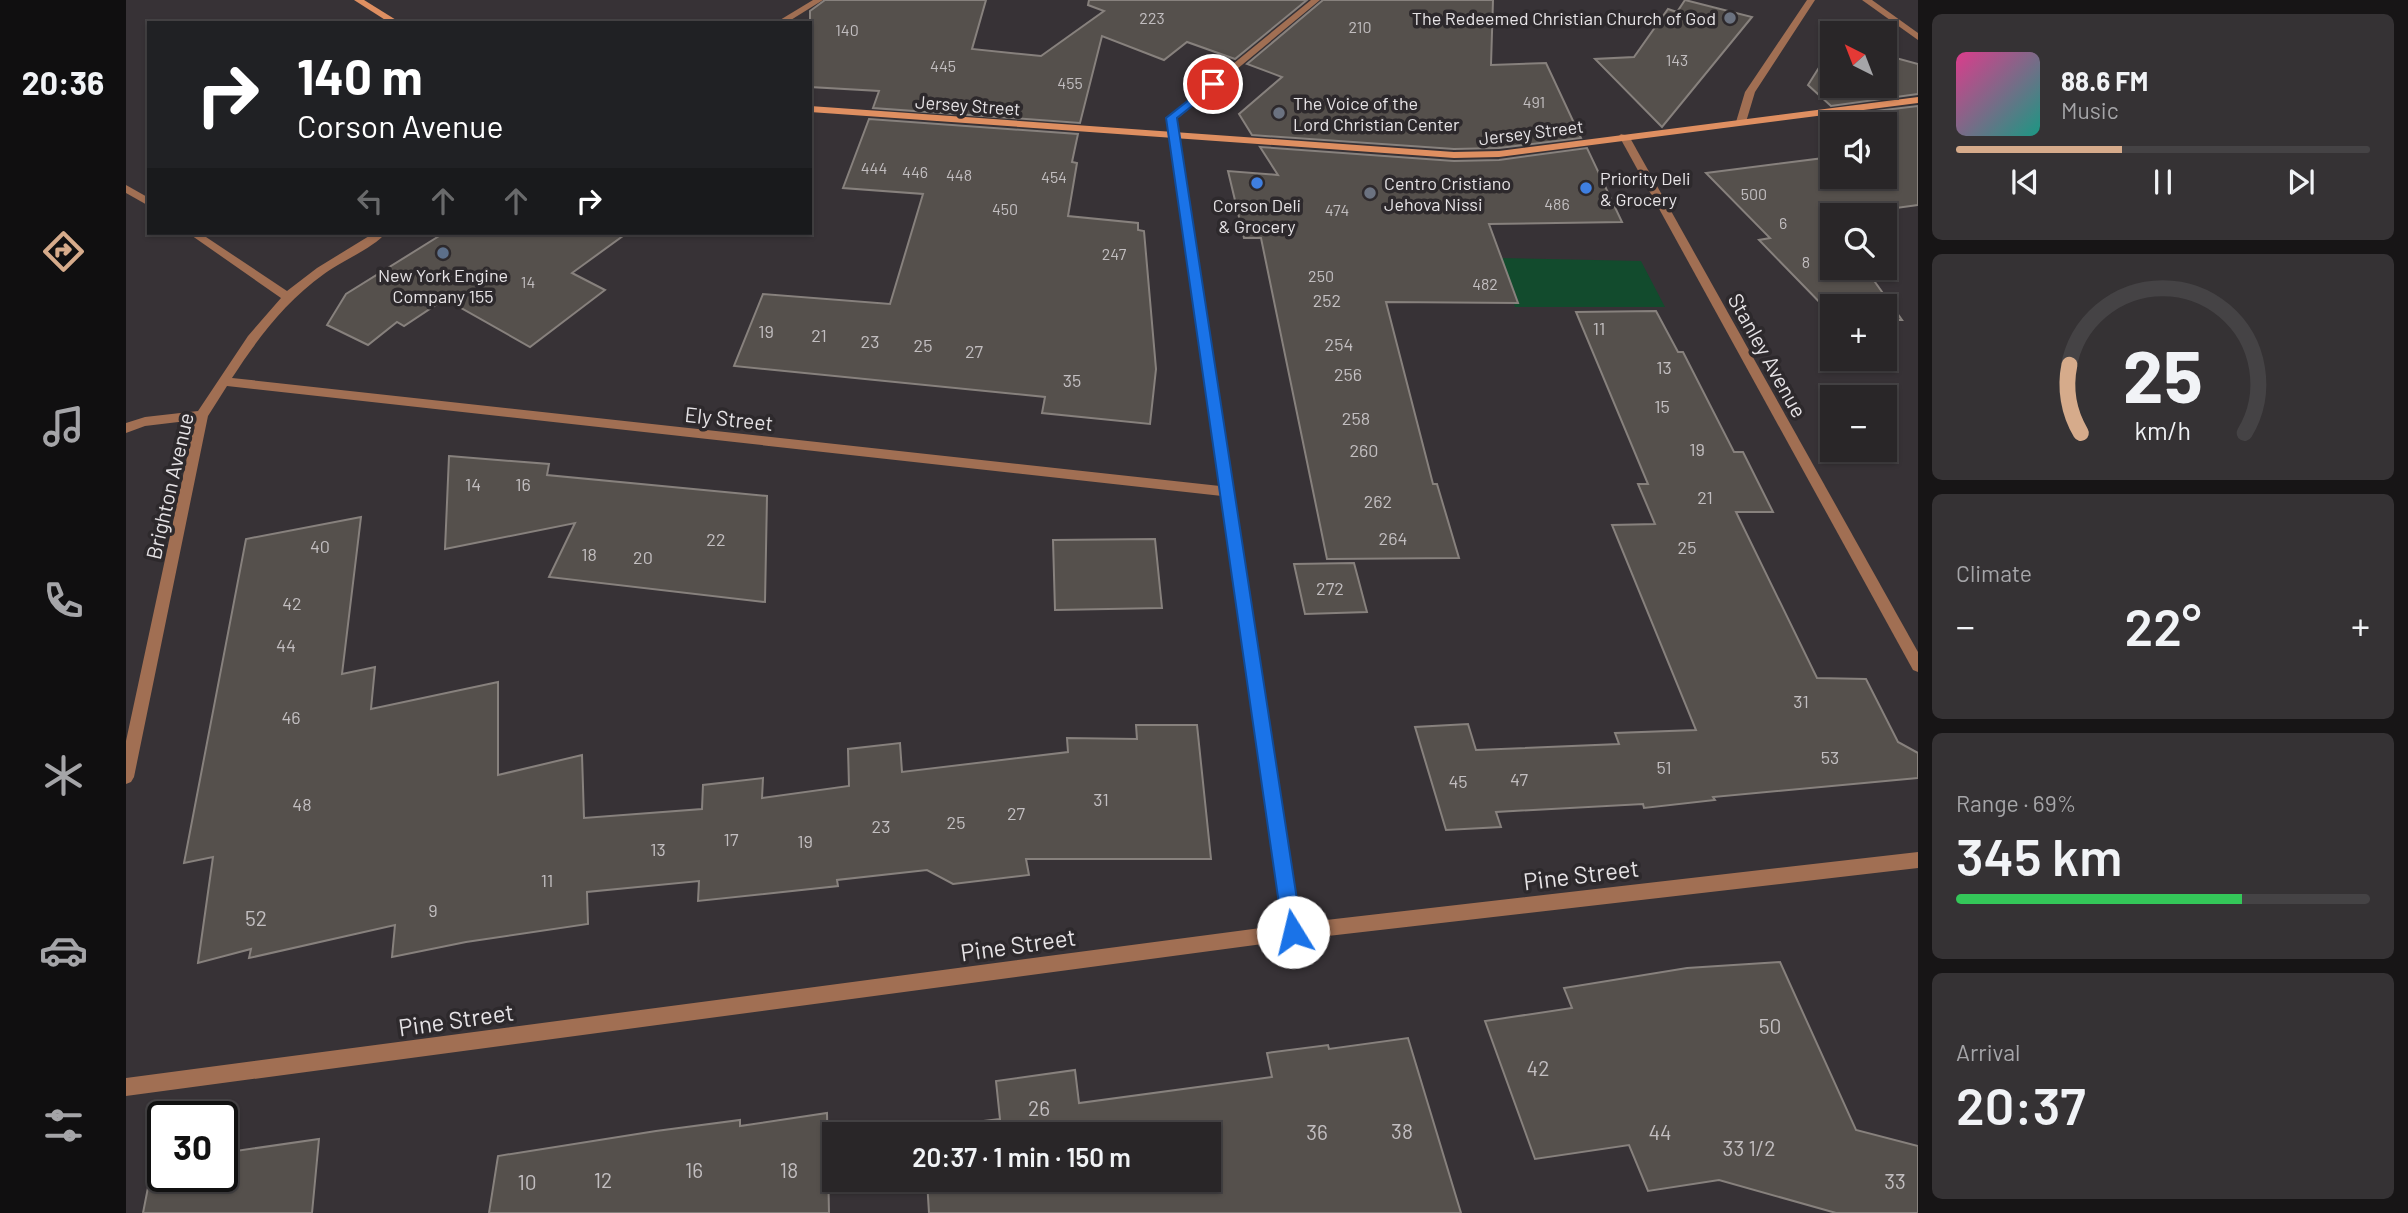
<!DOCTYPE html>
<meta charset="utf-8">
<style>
body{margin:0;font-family:Barlow,sans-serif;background:#353234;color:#f1f3f6;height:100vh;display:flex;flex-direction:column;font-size:26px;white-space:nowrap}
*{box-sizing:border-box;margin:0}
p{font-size:23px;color:#a5a5a8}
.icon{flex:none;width:38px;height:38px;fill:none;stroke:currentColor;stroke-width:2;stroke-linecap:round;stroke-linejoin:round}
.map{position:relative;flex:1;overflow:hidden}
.details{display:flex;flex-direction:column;gap:14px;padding:14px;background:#171516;width:490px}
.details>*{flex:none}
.guide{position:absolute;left:21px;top:21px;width:665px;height:214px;border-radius:0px;box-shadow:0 2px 5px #0004,0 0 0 2px #454345;background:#202124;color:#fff;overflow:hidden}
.needle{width:46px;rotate:318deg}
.fabs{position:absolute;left:1694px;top:21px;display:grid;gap:14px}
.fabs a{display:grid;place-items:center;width:77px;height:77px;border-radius:0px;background:#292628;box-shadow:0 2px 5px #0004,0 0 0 2px #454345;font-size:35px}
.speed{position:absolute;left:21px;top:1101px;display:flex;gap:14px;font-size:35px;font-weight:700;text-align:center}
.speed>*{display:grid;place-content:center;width:91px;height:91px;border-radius:50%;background:#292628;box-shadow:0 2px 5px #0004,0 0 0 2px #454345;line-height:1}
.speed .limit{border:4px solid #111;border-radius:10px;background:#fff;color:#111}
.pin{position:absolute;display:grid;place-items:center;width:60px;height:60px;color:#fff;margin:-30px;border:4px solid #fff;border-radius:50%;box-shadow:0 2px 7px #0007}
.me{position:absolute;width:77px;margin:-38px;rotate:351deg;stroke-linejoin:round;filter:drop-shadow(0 0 5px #0008)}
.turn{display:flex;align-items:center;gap:24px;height:147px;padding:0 35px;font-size:32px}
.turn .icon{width:91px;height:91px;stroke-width:2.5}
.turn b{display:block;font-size:49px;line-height:60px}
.lanes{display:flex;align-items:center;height:66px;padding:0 35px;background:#0003;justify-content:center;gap:35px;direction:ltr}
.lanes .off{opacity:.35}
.big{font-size:52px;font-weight:600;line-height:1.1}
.details .card{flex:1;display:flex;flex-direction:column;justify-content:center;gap:10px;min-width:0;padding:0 24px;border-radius:10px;background:#353234}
.details .dial{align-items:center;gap:0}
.dial svg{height:182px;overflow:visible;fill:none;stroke:#454345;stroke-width:7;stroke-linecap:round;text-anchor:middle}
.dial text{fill:#f1f3f6;stroke:none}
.song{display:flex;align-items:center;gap:21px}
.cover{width:84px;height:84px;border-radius:10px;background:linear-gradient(135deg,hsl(330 70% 55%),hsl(170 70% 35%))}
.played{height:7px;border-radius:4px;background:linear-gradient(90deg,#d6ab8b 40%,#454345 40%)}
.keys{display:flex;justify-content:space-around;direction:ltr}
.heat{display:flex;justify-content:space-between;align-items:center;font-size:38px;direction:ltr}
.charge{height:10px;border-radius:5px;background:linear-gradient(90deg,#34c759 69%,#454345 0)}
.trip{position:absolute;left:696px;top:1122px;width:399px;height:70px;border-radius:0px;background:#292628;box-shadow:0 2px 5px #0004,0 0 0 2px #454345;font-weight:600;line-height:70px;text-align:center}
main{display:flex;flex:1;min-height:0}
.menu{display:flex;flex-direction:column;width:126px;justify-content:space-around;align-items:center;background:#100f10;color:#a5a5a8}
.menu .icon{width:49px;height:49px}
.menu .active{color:#d6ab8b}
.menu b{font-size:32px;color:#f1f3f6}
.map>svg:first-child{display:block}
</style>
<main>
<nav class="menu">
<b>20:36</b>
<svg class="icon active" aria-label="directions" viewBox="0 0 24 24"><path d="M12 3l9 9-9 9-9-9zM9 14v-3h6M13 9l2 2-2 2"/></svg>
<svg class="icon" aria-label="music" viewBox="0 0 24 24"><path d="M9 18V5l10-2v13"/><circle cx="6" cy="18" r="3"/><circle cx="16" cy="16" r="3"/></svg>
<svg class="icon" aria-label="phone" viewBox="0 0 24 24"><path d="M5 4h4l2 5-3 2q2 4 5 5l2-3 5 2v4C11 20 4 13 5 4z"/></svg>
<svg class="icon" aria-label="climate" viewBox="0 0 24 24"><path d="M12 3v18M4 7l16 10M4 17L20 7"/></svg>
<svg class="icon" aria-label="car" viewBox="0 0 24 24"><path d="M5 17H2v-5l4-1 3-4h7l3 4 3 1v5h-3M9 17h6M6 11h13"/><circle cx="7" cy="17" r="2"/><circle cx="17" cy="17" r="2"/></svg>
<svg class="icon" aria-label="filters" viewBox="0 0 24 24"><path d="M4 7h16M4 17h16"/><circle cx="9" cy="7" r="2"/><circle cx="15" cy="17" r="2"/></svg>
</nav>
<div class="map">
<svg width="1792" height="1213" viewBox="0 0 1792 1213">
<rect width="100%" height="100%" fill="#373236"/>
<polygon fill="#124b2d" points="1373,258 1515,261 1539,307 1389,307"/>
<g fill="#55504c" stroke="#87817d" stroke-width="2">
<polygon points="699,0 860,0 846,49 915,56 978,11 962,5 963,0 1181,0 1109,59 1061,42 1038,60 976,36 954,123 747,108 753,91 684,87 684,11"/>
<polygon points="1197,0 1367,0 1365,65 1420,63 1455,138 1373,148 1328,149 1126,135 1113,114 1156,77 1121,64"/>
<polygon points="1559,0 1626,17 1536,127 1469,59 1508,57 1542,9 1551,12"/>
<polygon points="1706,47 1706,86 1759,86 1759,55 1792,64 1792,94 1705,106 1682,85"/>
<polygon points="1792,106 1792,205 1704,217 1706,221 1706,268 1739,268 1776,320 1759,320 1759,306 1706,306 1706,315 1633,240 1644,238 1580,173 1706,157 1706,177 1759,177 1759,124 1726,124 1716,115"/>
<polygon points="743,119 952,134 946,162 951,163 942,216 1012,223 1012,230 1018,231 1030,369 1024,424 916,413 919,397 608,366 637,294 764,304 797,194 717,188"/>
<polygon points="1134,147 1328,161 1373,160 1461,148 1496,222 1363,224 1392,303 1260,302 1307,484 1311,484 1333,558 1201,559 1135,238 1118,238 1102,171 1152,175"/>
<polygon points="318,233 501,233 446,273 479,290 404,347 319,299 278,326 271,322 242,345 201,325 220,294"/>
<polygon points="1530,311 1552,352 1557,352 1608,452 1617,452 1647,512 1610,512 1691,678 1740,679 1772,742 1792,753 1792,778 1587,797 1589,800 1518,808 1517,804 1370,812 1375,827 1320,830 1289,727 1342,724 1350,750 1493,744 1489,733 1570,730 1486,525 1529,524 1512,484 1522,484 1450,312"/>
<polygon points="323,456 423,464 421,475 641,496 639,602 423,577 449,523 319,549"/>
<polygon points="235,517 216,674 249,667 245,709 372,682 372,775 456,755 458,818 576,809 577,785 637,778 636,798 723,786 722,749 774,743 776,772 942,752 941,738 1011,739 1010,725 1071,725 1085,859 900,859 903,875 827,884 801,870 711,880 712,886 572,901 573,881 461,892 462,924 340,942 266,957 269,925 123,958 125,949 72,963 87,857 58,863 120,539"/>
<polygon points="1029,539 1036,608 929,610 927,540"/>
<polygon points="1228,563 1241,612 1179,614 1168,564"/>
<polygon points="1654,962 1730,1130 1792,1146 1792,1213 1710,1213 1593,1180 1522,1191 1503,1145 1409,1159 1359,1021 1446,1008 1438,988 1561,968"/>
<polygon points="1282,1038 1335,1213 803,1213 801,1180 1083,1180 1083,1134 799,1134 798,1128 874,1119 870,1081 949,1070 953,1103 1146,1077 1141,1053 1202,1045 1203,1049"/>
<polygon points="701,1113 703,1213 363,1213 372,1156 530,1131 614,1120 614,1126"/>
<polygon points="193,1139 186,1213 17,1213 27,1162 37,1161 37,1176 96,1176 96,1153"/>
</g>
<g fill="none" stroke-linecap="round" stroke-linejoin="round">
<g fill="#a16f53" fill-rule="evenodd">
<polygon points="687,0 697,0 660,23 649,23"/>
<path d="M1185,0H1194L1051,119L1174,923L1792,852V868L1167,940L0,1096V1078L1157,925L1096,496L101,386L82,416L8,777L5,782L0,784V741L69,420L19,426L0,433V423L19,417L72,411L122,336L155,298L62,233H74L161,291L191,268L248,233H260C247,248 216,261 198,274C159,302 132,338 106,378L1094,486L1041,118Z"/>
<polygon points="1681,0 1689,0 1629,92 1620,122 1612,124 1610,122 1619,92"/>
<polygon points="1736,0 1746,0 1792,33 1792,40"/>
<polygon points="1495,134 1503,136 1792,652 1792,672 1787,670 1493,136"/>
<polygon points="0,185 23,198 23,206 0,193"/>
</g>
<g fill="#df8f61" fill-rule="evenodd">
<polygon points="228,0 238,0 275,23 264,23"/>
<polygon points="1792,97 1792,103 1373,157 1328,158 684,112 684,106 1328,152 1373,151"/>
</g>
</g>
<polygon fill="#1a73e8" stroke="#114b97" stroke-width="2" points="1087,81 1092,84 1091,86 1051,118 1176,932 1173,939 1167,942 1160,939 1157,932 1040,118"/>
<g fill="#6b7280" stroke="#2d292c" stroke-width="2.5">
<circle cx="1604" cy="18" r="7"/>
<circle cx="1153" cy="113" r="7"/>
<circle cx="1244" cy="193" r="7"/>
</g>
<g fill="#3f7fe0" stroke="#2d292c" stroke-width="2.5">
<circle cx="1131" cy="183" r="7"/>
<circle cx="1460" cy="188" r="7"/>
</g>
<circle fill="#5c6f8a" stroke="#2d292c" stroke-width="2.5" cx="317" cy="253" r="7"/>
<g text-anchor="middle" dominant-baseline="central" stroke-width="7" stroke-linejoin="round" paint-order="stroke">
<g font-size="16" fill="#c2bec0">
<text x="1026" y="17">223</text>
<text x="1234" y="26">210</text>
<text x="721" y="29">140</text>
<text x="1551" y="59">143</text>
<text x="817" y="65">445</text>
<text x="944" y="82">455</text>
<text x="1408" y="101">491</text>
<text x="748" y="167">444</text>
<text x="789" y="171">446</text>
<text x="833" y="174">448</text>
<text x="928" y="176">454</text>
<text x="1628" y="193">500</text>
<text x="1431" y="203">486</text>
<text x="879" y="208">450</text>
<text x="1211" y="209">474</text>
<text x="1657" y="222">6</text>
<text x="988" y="253">247</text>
<text x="1680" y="261">8</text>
<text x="1195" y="275">250</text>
<text x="402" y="281">14</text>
<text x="1359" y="283">482</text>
</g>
<g font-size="18" fill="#e6e3e6" stroke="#2d292c" text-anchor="start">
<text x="1590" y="18" text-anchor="end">The Redeemed Christian Church of God</text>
<text x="1167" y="103">The Voice of the<tspan x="1167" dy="21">Lord Christian Center</tspan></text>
<text x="1474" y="178">Priority Deli<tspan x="1474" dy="21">&amp; Grocery</tspan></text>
<text x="1258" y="183">Centro Cristiano<tspan x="1258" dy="21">Jehova Nissi</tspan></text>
<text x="1131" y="205" text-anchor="middle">Corson Deli<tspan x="1131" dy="21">&amp; Grocery</tspan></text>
<text x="317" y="275" text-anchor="middle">New York Engine<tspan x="317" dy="21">Company 155</tspan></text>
</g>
<g font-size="18" fill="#e6e3e6" stroke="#2d292c">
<text transform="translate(842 105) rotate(4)">Jersey Street</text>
<text transform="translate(1405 132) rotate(-7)">Jersey Street</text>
</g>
<g font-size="18" fill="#c2bec0">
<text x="1201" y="300">252</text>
<text x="1473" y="328">11</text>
<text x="640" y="331">19</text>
<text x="693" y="335">21</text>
<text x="744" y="341">23</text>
<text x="1213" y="344">254</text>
<text x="797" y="345">25</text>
<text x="848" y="351">27</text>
<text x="1538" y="367">13</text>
<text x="1222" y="374">256</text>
<text x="946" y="380">35</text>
<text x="1536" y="406">15</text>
<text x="1230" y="418">258</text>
<text x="1571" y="449">19</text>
<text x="1238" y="450">260</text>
<text x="347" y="484">14</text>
<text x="397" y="484">16</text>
<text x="1579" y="497">21</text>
<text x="1252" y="501">262</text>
<text x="1267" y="538">264</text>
<text x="590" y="539">22</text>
<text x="194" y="546">40</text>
<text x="1561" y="547">25</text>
<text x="463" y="554">18</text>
<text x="517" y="557">20</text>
<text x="1204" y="588">272</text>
<text x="166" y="603">42</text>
<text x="160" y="645">44</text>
<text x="1675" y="701">31</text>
<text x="165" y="717">46</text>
<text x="1704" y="757">53</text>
<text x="1538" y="767">51</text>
<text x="1393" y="779">47</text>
<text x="1332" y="781">45</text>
<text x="975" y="799">31</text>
<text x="176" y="804">48</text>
<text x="890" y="813">27</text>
<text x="830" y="822">25</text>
<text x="755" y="826">23</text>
<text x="605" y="839">17</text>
<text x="679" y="841">19</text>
<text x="532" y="849">13</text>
<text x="421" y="880">11</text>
<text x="307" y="910">9</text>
</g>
<g font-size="21" fill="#e6e3e6" stroke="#2d292c">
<text transform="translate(1642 355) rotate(61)">Stanley Avenue</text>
<text transform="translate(603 418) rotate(6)">Ely Street</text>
<text transform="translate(43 486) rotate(-77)">Brighton Avenue</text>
</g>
<g font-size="21" fill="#c2bec0">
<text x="130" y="917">52</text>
<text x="1644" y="1025">50</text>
<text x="1412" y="1067">42</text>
<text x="913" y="1107">26</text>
<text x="1276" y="1130">38</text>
<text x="1191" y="1131">36</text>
<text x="1534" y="1131">44</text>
<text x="1623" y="1147">33 1/2</text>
<text x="568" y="1169">16</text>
<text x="663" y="1169">18</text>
<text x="477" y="1179">12</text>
<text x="1769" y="1180">33</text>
<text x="401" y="1181">10</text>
</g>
<g font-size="24" fill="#e6e3e6" stroke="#2d292c">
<text transform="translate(1455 874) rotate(-7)">Pine Street</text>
<text transform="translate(892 944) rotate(-8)">Pine Street</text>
<text transform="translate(330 1019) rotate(-8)">Pine Street</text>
</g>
</g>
</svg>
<div class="fabs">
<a><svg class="needle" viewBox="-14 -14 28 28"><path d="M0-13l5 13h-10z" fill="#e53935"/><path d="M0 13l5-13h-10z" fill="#a5a5a8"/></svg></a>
<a><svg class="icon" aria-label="sound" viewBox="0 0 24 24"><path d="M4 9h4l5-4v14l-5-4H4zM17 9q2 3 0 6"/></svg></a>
<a><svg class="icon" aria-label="search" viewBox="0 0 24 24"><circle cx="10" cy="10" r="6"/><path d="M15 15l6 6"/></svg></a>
<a>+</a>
<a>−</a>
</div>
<div class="speed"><div class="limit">30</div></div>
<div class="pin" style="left:1087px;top:84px;background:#d93025"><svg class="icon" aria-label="arrive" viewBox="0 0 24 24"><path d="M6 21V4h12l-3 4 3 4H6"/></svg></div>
<svg class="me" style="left:1167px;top:932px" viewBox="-20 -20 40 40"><circle r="19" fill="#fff"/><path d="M0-13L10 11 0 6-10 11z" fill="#1a73e8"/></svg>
<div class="trip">20:37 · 1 min · 150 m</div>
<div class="guide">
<div class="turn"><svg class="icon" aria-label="right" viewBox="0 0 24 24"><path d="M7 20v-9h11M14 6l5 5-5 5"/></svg><div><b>140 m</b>Corson Avenue</div></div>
<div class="lanes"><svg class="icon off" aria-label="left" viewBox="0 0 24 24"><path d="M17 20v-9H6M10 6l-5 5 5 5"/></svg><svg class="icon off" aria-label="ahead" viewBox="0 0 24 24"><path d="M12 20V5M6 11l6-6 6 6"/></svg><svg class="icon off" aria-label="ahead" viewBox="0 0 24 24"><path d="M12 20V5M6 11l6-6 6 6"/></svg><svg class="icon" aria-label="right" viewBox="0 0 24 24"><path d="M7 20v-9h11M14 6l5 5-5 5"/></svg></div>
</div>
</div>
<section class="details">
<div class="card">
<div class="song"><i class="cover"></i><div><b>88.6 FM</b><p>Music</p></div></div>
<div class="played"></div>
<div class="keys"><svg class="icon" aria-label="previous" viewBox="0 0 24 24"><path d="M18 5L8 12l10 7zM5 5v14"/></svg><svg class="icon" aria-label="pause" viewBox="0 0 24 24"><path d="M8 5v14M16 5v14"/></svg><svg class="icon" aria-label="next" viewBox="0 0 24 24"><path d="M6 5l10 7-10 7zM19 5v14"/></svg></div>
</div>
<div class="card dial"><svg viewBox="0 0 100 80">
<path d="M14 69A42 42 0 1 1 86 69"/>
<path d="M14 69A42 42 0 0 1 9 39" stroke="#d6ab8b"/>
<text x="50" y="56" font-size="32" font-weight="700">25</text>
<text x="50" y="72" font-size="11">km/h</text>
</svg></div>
<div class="card"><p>Climate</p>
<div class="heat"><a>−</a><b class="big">22°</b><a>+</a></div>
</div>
<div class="card"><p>Range · 69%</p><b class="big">345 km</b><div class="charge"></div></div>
<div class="card"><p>Arrival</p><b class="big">20:37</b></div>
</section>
</main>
